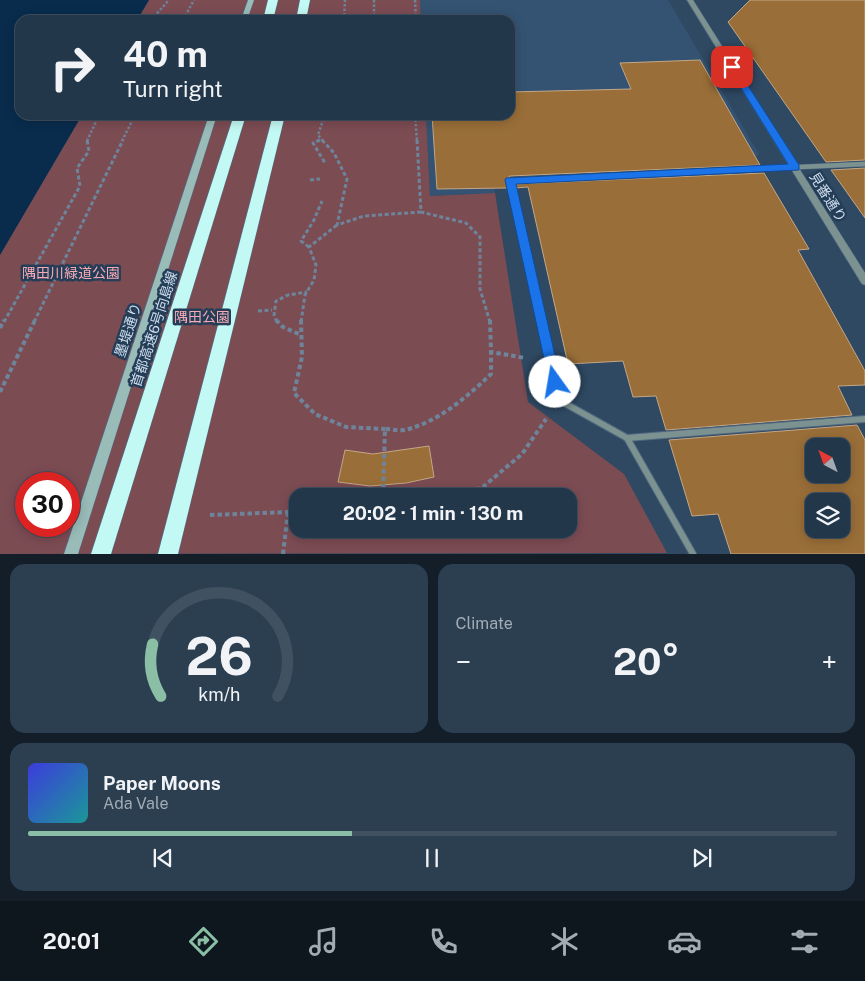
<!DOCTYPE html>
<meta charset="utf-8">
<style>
body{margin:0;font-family:"Public Sans","Noto Sans JP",sans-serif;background:#2b3f51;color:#f1f3f6;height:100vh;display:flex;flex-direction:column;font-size:19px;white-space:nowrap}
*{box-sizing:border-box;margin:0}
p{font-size:16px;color:#a3acb5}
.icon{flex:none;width:28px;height:28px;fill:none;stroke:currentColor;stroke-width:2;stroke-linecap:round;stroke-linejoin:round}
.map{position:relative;height:554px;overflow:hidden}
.drawer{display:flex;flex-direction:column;gap:10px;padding:10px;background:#131e29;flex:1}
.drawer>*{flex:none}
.top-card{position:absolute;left:15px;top:15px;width:500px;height:105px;border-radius:15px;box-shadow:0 2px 12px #0003,0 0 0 1px #405162;background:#23374a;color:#f1f3f6;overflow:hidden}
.needle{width:32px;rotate:319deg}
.tools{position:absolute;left:805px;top:438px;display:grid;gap:10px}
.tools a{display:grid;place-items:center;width:45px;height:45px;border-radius:10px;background:#23374a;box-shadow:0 2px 12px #0003,0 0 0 1px #405162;font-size:25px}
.speed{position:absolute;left:15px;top:472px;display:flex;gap:10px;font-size:25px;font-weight:700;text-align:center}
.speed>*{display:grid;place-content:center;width:65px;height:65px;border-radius:50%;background:#23374a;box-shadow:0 2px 12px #0003,0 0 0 1px #405162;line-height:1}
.speed .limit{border:8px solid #d22;background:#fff;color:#111}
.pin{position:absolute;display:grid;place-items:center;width:42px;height:42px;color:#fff;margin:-21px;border-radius:10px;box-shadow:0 2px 8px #0006}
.me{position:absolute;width:55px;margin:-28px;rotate:347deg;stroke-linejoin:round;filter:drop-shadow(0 0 4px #0008)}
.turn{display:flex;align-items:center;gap:18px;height:105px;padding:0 25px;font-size:22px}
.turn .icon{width:65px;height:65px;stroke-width:2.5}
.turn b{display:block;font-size:35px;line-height:42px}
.big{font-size:38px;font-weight:700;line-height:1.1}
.drawer .widget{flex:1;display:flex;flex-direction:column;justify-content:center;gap:8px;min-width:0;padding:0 18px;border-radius:15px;background:#2b3f51}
.drawer .dial{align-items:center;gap:0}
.dial svg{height:130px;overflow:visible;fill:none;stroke:#405162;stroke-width:7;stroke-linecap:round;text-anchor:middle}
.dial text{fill:#f1f3f6;stroke:none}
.song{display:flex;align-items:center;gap:15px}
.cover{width:60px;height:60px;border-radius:8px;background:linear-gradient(135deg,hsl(240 70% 55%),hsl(180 70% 35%))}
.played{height:5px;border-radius:2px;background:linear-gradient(90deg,#8abfa5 40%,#405162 40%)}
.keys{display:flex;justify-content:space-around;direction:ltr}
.heat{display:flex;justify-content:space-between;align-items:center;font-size:28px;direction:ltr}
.drawer .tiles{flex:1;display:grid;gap:10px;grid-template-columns:1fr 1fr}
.widget:last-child{grid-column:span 2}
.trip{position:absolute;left:289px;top:488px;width:288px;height:50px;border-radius:15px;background:#23374a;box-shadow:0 2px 12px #0003,0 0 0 1px #405162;font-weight:700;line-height:50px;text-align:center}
.menu{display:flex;height:80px;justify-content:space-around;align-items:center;background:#0e161e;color:#a3acb5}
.menu .icon{width:35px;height:35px}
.menu .active{color:#8abfa5}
.menu b{font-size:22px;color:#f1f3f6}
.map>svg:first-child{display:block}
</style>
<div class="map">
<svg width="865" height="554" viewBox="0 0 865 554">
<rect width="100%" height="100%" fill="#2f4963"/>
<polygon fill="#345372" points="420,0 668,0 759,154 752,160 493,168 495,193 430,196 426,115 510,115 510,20 421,20"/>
<g fill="#7c4c53" fill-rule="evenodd">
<polygon points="149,0 420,0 421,20 137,20"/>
<path d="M82,115H426L430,196L495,193L528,402L624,474L667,553L0,554V255ZM26,484H69V526H26ZM298,496H568V529H298Z"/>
</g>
<polygon fill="#092c4d" points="0,0 149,0 137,20 20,20 20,115 82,115 0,255"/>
<g fill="#996e38" stroke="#c3a787" fill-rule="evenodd">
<polygon points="750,0 865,0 865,160 826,162 728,22"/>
<polygon points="700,60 760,165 510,176 506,179 508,188 437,189 432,115 510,115 510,92 631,89 620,63"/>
<polygon points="865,168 865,218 831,170"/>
<polygon points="764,173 809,249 798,250 865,371 865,385 838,386 852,415 666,430 656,396 633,397 623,361 568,364 528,187 516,188 515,184"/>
<path d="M857,425L865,440V554H731L718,514L692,516L669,440ZM814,446H841V474H814ZM814,501H841V529H814Z"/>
<polygon points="429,446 434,477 406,483 370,486 338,482 345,450 373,454"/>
</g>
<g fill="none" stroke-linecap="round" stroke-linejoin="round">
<g stroke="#4f677f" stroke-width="5.5">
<polyline id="minor-far1" points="542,322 510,180 865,164"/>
</g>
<g stroke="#4f677f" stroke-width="8">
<g id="minor">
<polyline points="541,320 559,400 627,438 693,554"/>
<polyline points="627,438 865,419"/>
</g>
</g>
<g stroke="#4f677f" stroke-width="1">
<polygon id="tertiary" points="687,0 693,0 865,273 865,285 862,284"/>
</g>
<g stroke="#4f677f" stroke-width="1">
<g id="secondary">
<polygon points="248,0 254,0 247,20 241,20"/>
<polygon points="209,115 217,115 78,554 64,554"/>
</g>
</g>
<g stroke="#4f677f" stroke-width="1">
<g id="motorway">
<polygon points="268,0 278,0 273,20 263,20"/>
<polygon points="300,0 310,0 306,20 296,20"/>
<polygon points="234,115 246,115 111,554 91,554"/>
<polygon points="273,115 285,115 178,554 158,554"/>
</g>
</g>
<g stroke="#6e849a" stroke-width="2.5" stroke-dasharray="2.5 2" stroke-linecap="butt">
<polyline points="374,0 374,20"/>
<polyline points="415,0 416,20"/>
<polyline points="151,20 169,0"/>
<polyline points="183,20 194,0"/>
<polyline points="344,20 345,0"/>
<polyline points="415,115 417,141"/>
<polyline points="87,141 99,115"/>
<polyline points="122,141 135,115"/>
<polyline points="317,141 321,139"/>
<polyline points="323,141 318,135 322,123 328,115"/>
</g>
<g stroke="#6e849a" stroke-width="3" stroke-dasharray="4 2.5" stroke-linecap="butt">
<polyline points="320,140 313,143 325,163"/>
<polyline points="322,140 334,153 347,179 337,225 364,216 421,212"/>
<polyline points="417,140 421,212 466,223 480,237 480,289 490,322"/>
<polyline points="310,180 320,179"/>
<polyline points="309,247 301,241 314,220 322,201"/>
<polyline points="258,311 272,310"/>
<polyline points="4,322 80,186 77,168 89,151 87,140"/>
<polyline points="34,322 123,140"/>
<polyline points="277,322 274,315 276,301 288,295 307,292"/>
<polyline points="301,322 305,295 314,280 316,265 309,247 337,225"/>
</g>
<g stroke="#6e849a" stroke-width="4" stroke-dasharray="4.5 3" stroke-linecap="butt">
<polyline points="276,320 283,327 301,335"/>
<polyline points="301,320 302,357 294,393 315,414 346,427 385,429"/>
<polyline points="490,320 491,352 525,358"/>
<polyline points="0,328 4,320"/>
<polyline points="0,392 35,320"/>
<path d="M383,496L385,429C392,429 398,431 405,430C438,422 467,397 491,374V352"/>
<polyline points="462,496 484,486 522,454 546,419"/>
<polyline points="210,515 288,512"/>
<polyline points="283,554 288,512 298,512"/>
</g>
<use href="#minor-far1" stroke="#7c9290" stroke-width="4.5"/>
<use href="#minor" stroke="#7c9290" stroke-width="6"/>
<use href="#tertiary" fill="#7c9290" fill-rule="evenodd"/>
<use href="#secondary" fill="#99bcb9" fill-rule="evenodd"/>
<use href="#motorway" fill="#c3f9f4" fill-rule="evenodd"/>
</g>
<polygon fill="#1a73e8" stroke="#114b97" points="732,64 736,67 799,165 799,170 516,184 561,382 559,386 555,388 550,386 505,180 506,178 788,164 728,67"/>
<g text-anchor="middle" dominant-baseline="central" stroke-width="5" stroke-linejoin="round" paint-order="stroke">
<g font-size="14" fill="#cedded" stroke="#253e58">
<text transform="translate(828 197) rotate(58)">見番通り</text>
<text transform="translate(154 329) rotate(-72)">首都高速6号向島線</text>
<text transform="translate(128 330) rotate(-72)">墨堤通り</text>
</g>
<g font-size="14" fill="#f9a9b4" stroke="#253e58">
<text x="71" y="273">隅田川緑道公園</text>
<text x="202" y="317">隅田公園</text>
</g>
</g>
</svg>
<div class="tools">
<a><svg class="needle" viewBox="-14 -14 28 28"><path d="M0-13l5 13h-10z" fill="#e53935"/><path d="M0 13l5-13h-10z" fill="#a3acb5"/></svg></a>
<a><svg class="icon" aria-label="layers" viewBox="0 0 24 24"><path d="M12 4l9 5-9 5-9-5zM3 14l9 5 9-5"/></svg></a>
</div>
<div class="speed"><div class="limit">30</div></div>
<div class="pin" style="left:732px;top:67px;background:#d93025"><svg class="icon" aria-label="arrive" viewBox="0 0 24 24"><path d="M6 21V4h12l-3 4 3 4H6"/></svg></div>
<svg class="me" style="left:555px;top:382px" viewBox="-20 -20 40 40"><circle r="19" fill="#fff"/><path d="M0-13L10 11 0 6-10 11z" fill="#1a73e8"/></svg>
<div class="trip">20:02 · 1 min · 130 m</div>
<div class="top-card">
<div class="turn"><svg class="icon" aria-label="right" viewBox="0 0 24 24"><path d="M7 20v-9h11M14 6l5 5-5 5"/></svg><div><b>40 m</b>Turn right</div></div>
</div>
</div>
<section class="drawer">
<div class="tiles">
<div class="widget dial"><svg viewBox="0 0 100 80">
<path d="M14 69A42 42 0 1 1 86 69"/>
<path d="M14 69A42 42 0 0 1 9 37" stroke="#8abfa5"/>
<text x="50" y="56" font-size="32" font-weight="700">26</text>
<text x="50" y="72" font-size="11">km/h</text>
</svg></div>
<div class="widget"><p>Climate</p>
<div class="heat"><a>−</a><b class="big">20°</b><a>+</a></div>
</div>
<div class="widget">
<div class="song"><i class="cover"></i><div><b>Paper Moons</b><p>Ada Vale</p></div></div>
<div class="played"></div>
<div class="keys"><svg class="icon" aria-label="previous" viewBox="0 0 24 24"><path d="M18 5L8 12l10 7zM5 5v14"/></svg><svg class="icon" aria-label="pause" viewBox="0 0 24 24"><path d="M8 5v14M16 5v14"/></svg><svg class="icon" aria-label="next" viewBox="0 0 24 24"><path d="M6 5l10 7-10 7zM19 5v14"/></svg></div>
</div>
</div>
</section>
<nav class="menu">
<b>20:01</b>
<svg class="icon active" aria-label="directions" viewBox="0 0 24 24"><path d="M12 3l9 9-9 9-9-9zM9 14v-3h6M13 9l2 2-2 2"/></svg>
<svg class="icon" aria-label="music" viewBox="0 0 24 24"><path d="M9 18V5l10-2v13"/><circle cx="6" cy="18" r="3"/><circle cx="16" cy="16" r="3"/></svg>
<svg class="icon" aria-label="phone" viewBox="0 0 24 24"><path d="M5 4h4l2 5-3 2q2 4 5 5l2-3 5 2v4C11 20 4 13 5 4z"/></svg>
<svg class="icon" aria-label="climate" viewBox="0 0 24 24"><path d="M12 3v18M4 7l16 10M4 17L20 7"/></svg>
<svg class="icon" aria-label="car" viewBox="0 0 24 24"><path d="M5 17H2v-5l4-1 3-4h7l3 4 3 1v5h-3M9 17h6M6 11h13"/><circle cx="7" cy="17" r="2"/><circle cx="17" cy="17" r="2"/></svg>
<svg class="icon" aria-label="filters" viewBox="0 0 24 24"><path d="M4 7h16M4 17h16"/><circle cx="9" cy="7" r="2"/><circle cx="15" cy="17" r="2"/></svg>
</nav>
